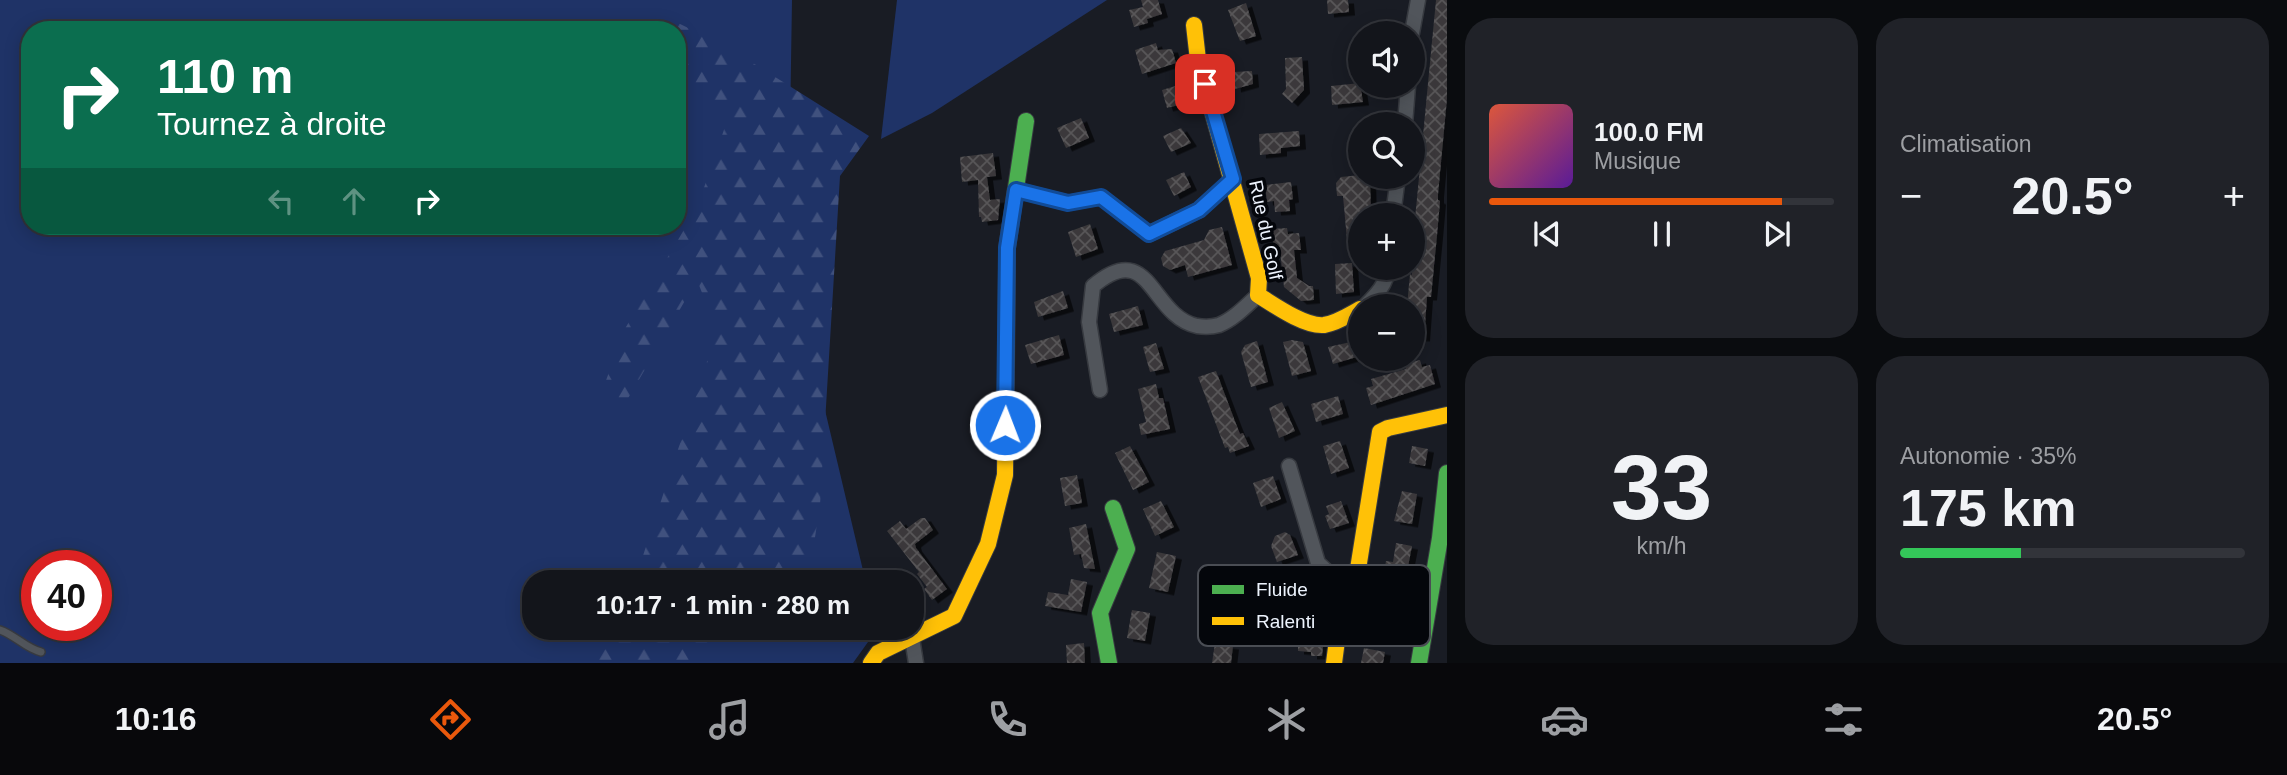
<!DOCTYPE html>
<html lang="fr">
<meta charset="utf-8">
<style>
body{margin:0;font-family:Arial,sans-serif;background:#202228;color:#f1f3f6;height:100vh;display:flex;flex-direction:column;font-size:26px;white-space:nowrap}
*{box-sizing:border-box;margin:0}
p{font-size:23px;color:#9d9fa3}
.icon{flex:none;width:38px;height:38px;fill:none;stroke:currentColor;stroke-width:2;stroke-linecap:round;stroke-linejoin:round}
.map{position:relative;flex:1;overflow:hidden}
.drawer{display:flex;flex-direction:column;gap:18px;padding:18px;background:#0a0c0f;width:840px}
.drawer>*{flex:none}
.banner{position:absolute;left:21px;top:21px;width:665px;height:214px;border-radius:28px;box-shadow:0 4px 18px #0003,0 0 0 2px #32343a;background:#0b6e4f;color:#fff;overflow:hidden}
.fabs{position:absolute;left:1348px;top:21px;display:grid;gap:14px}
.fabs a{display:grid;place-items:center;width:77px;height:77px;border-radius:50%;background:#13151b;box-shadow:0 4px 18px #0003,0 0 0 2px #32343a;font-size:35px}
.speed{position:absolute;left:21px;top:550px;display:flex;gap:14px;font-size:35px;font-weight:700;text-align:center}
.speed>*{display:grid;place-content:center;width:91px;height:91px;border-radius:50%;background:#13151b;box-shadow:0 4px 18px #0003,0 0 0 2px #32343a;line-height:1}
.speed .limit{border:10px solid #d22;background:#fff;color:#111}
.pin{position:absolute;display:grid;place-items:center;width:60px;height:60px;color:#fff;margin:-30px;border-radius:14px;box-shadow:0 4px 10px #0006}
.me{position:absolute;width:77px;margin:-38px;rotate:1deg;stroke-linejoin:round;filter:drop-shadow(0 0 5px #0008)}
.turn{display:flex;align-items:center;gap:24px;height:147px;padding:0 21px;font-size:32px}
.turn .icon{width:91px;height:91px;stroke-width:2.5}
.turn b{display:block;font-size:49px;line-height:60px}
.lanes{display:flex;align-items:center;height:66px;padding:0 21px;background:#0003;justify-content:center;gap:35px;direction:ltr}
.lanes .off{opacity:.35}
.big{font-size:52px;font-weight:700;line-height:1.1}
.drawer .tile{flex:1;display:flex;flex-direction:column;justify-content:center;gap:10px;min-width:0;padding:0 24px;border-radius:28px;background:#202228}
.drawer .dial{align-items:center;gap:0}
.dial b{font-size:91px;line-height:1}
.song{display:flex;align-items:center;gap:21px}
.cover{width:84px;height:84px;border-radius:10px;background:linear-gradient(135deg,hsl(10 70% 55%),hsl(270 70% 35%))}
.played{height:7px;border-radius:4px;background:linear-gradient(90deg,#ea580c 85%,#32343a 85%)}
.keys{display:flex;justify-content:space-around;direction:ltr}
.heat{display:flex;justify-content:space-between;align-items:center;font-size:38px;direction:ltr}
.charge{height:10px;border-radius:5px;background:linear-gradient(90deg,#34c759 35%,#32343a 0)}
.drawer .tiles{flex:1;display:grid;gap:18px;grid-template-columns:repeat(2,1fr)}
.trip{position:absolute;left:522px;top:570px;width:402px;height:70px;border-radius:28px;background:#13151b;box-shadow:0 4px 18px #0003,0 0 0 2px #32343a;font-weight:700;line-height:70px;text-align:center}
.tabs{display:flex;height:112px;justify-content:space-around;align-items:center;background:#08080b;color:#9d9fa3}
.tabs .icon{width:49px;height:49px}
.tabs .active{color:#ea580c}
.tabs b{font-size:32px;color:#f1f3f6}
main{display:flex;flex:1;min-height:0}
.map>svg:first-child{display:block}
</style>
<main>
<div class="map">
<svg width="1447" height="663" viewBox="0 0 1447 663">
<defs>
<pattern id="forest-firs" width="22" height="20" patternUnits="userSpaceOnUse" patternTransform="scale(1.75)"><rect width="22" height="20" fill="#1f3367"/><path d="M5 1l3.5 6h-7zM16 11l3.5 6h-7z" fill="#40517e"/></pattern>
<pattern id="building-cross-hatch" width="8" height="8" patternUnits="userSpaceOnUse" patternTransform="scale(1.75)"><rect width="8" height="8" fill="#3b393b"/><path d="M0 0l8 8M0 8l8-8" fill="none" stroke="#585658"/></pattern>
<filter id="shadow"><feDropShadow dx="6" dy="3.5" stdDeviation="0" flood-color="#0009"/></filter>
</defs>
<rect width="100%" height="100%" fill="#191c24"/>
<g fill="#1f3367" fill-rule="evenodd">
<path d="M0,0H792L788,254L866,583H534V628H878L853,663H0ZM30,30H677V226H30ZM37,565H96V625H37Z"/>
<polygon points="897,0 1107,0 932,113 881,139"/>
</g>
<g fill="url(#forest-firs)">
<polygon points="676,22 729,48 869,136 840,176 820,505 811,563 751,583 634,583 717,331 697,280 623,407 599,399 626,327 697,208 727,121 701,94 677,80 677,30 669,30"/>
<polygon points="611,628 717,628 693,663 587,663"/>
</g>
<g fill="url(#building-cross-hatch)" filter="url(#shadow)">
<polygon points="1141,0 1158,0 1162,14 1147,19 1148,23 1134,27 1129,10 1143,7"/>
<polygon points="1327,0 1348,0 1349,12 1328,14"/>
<polygon points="1436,0 1447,0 1447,98 1438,194 1438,200 1440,201 1437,235 1431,297 1427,297 1424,338 1412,337 1412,306 1407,306 1410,274 1412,275 1412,250"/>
<polygon points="1246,3 1256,36 1240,41 1228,10"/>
<polygon points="1156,43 1158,50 1172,49 1176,63 1142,74 1135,50"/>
<polygon points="1302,57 1304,90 1292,103 1282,94 1286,89 1285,58"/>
<polygon points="1252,71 1253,84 1235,89 1233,72"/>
<polygon points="1360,83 1363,102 1332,105 1331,86"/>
<polygon points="1182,84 1187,103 1167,108 1162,90"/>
<polygon points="1081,118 1089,138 1066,148 1057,128"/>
<polygon points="1181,128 1191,143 1171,152 1163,136"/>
<polygon points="1299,131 1300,146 1281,148 1281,153 1260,155 1259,134"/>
<polygon points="993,153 996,176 987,177 990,200 1000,199 998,220 982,222 981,217 979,217 978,180 962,182 960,157"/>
<polygon points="1184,172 1191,187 1174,196 1166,180"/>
<polygon points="1360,175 1360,177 1370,177 1371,215 1360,215 1360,239 1347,240 1343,196 1337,196 1336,183 1341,177"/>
<polygon points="1291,182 1293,199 1289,200 1290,211 1275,212 1274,201 1267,202 1265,185"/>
<polygon points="1090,224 1098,249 1076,257 1068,232"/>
<polygon points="1222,227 1232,265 1188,277 1185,265 1170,270 1163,266 1161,258 1165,251 1204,240 1209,230"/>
<polygon points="1287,228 1288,234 1299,233 1301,250 1294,250 1297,278 1309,286 1313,286 1314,300 1301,301 1284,287 1280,251 1274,252 1272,229"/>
<polygon points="1352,263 1354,292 1336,294 1335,264"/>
<polygon points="1063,291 1068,308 1038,317 1034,302"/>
<polygon points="1138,306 1143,325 1114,332 1109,314"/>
<polygon points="1059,335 1064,355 1031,364 1025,345"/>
<polygon points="1292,340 1303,342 1311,371 1292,376 1283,342"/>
<polygon points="1360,340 1360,356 1333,364 1328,347"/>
<polygon points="1257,341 1268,382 1251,387 1241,352 1245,345"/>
<polygon points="1156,343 1164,369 1150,372 1143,347"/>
<polygon points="1420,360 1422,367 1430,365 1435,384 1371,405 1366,388 1373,386 1371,379 1406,369 1404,364"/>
<polygon points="1216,371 1236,424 1240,434 1243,433 1249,446 1230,453 1228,447 1225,448 1198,377"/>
<polygon points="1156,384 1159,398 1163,398 1170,429 1141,435 1139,424 1146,422 1138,389"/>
<polygon points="1338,396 1343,414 1316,422 1311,404"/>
<polygon points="1282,402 1295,431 1279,438 1269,408"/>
<polygon points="1340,441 1349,468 1331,474 1323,446"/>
<polygon points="1130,446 1149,482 1133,490 1115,453"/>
<polygon points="1412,446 1428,449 1425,466 1409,463"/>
<polygon points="1077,475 1082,503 1065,506 1060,478"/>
<polygon points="1273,476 1281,499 1261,507 1253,483"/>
<polygon points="1402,491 1417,494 1412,524 1394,521"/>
<polygon points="1161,501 1174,527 1155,536 1143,509"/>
<polygon points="1341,501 1349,523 1330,529 1325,516 1329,514 1326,506"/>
<polygon points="921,518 925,518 933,530 915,544 916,548 947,589 932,600 924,589 927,587 917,574 919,572 887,531 900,521 906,529"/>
<polygon points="1086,524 1095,569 1084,568 1081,554 1074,555 1069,528"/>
<polygon points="1285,532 1290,535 1298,555 1277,562 1271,546 1275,536"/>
<polygon points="1396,543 1412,546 1406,577 1384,572 1386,561 1393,562"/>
<polygon points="1157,552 1176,556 1168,592 1149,588"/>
<polygon points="1071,579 1087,582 1081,612 1045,606 1048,592 1068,595"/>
<polygon points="1279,608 1300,609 1300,613 1306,624 1315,624 1314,637 1324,637 1322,656 1311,656 1311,652 1298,651 1298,624 1278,623"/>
<polygon points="1132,610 1150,613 1145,641 1127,638"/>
<polygon points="1084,643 1085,663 1067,663 1066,645"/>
<polygon points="1215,643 1233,646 1231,663 1212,663"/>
<polygon points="1364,648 1385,652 1383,663 1361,663"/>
</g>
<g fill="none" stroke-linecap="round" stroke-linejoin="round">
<g stroke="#373a40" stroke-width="10">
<path id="lane" d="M0,630C15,635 25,648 41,652"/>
</g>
<g stroke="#373a40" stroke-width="17">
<g id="street">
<polyline points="1412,33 1418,0"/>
<polyline points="1405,124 1408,86"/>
<polyline points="1016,190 1068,203 1101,197 1149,234 1199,210 1233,179"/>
<polyline points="1393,215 1398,177"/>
<path d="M1365,306C1376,295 1387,284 1388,268"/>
<path d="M1100,390L1089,322L1093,286C1151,237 1150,316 1197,326C1204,327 1212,327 1219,325C1234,319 1246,306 1258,295"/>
<polyline points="1289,466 1318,563 1344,587"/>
<polyline points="912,638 916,663"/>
</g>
</g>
<g stroke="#373a40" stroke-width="18">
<g id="fast">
<polyline points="1007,268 1007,248 1026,121"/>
<polyline points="1109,663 1100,613 1127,549 1113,508"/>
<polyline points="1419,663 1440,538 1447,473"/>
</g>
</g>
<g stroke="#373a40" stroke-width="18">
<g id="slow">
<path d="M1194,25L1198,60L1259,278L1258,295C1274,305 1305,327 1324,325C1337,323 1349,315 1360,309"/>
<polyline points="871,663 878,653 954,616 988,544 1005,475 1007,268"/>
<polyline points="1334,663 1344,587 1358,569 1380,432 1388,428 1447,415"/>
</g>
</g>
<use href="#lane" stroke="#51555b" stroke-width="7"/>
<use href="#street" stroke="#51555b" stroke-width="14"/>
<use href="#fast" stroke="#4caf50" stroke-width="16"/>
<use href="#slow" stroke="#ffc107" stroke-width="16"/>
</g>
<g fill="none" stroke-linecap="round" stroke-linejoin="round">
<g stroke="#114b97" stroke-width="18">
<polyline id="route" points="1005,425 1007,248 1016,190 1068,203 1101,197 1149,234 1199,210 1233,179 1205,84"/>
</g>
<use href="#route" stroke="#1a73e8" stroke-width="12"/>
</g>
<g text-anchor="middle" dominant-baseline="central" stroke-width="7" stroke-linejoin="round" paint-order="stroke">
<g font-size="19" fill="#edf3fd" stroke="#04060b">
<text transform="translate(1266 230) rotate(78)">Rue du Golf</text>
</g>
</g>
<rect x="1198" y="565" width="232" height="81" rx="10" fill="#04060b" stroke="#4a4d54" stroke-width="2"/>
<rect x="1212" y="585" width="32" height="9" fill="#4caf50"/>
<rect x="1212" y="617" width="32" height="8" fill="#ffc107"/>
<g font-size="19" fill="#edf3fd">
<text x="1256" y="596">Fluide</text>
<text x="1256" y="628">Ralenti</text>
</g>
</svg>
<div class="fabs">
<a><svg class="icon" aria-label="sound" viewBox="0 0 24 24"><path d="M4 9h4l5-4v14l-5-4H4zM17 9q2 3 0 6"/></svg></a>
<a><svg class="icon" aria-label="search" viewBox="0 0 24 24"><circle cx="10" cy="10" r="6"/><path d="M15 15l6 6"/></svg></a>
<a>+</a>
<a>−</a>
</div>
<div class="speed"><div class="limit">40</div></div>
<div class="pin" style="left:1205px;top:84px;background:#d93025"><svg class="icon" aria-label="arrive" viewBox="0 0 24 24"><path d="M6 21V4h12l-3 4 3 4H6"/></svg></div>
<svg class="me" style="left:1005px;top:425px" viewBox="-20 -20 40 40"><circle r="17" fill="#1a73e8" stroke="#fff" stroke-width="3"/><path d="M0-11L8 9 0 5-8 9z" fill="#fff"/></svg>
<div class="trip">10:17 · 1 min · 280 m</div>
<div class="banner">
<div class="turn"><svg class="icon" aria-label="right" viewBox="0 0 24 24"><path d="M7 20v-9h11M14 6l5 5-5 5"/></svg><div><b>110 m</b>Tournez à droite</div></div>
<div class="lanes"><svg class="icon off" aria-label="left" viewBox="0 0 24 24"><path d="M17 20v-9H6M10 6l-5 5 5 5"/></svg><svg class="icon off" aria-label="ahead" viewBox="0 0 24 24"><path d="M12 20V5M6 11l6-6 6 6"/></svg><svg class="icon" aria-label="right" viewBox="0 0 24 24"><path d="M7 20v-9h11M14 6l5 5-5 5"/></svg></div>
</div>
</div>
<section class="drawer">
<div class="tiles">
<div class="tile">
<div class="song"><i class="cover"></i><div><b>100.0 FM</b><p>Musique</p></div></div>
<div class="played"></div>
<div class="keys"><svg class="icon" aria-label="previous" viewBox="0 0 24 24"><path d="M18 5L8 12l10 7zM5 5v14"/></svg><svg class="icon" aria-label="pause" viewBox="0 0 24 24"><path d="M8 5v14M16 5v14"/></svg><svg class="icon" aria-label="next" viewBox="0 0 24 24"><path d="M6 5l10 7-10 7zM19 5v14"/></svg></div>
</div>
<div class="tile"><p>Climatisation</p>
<div class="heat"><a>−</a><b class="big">20.5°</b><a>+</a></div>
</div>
<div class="tile dial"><b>33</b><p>km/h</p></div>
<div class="tile"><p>Autonomie · 35%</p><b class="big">175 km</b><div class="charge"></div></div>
</div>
</section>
</main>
<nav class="tabs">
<b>10:16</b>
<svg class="icon active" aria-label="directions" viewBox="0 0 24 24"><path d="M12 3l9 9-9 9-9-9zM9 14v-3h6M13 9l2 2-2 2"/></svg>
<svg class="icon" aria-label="music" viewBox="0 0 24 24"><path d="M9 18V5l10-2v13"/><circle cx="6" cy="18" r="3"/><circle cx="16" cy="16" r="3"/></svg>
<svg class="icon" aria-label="phone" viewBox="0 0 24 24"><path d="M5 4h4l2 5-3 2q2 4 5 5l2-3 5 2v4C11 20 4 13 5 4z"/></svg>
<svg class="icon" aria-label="climate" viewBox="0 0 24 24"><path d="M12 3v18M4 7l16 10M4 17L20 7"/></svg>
<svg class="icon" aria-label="car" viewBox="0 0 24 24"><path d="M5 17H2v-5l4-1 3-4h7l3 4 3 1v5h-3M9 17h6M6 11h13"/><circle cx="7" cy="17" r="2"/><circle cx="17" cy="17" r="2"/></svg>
<svg class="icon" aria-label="filters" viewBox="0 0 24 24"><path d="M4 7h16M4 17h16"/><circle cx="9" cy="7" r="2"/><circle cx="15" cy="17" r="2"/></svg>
<b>20.5°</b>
</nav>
